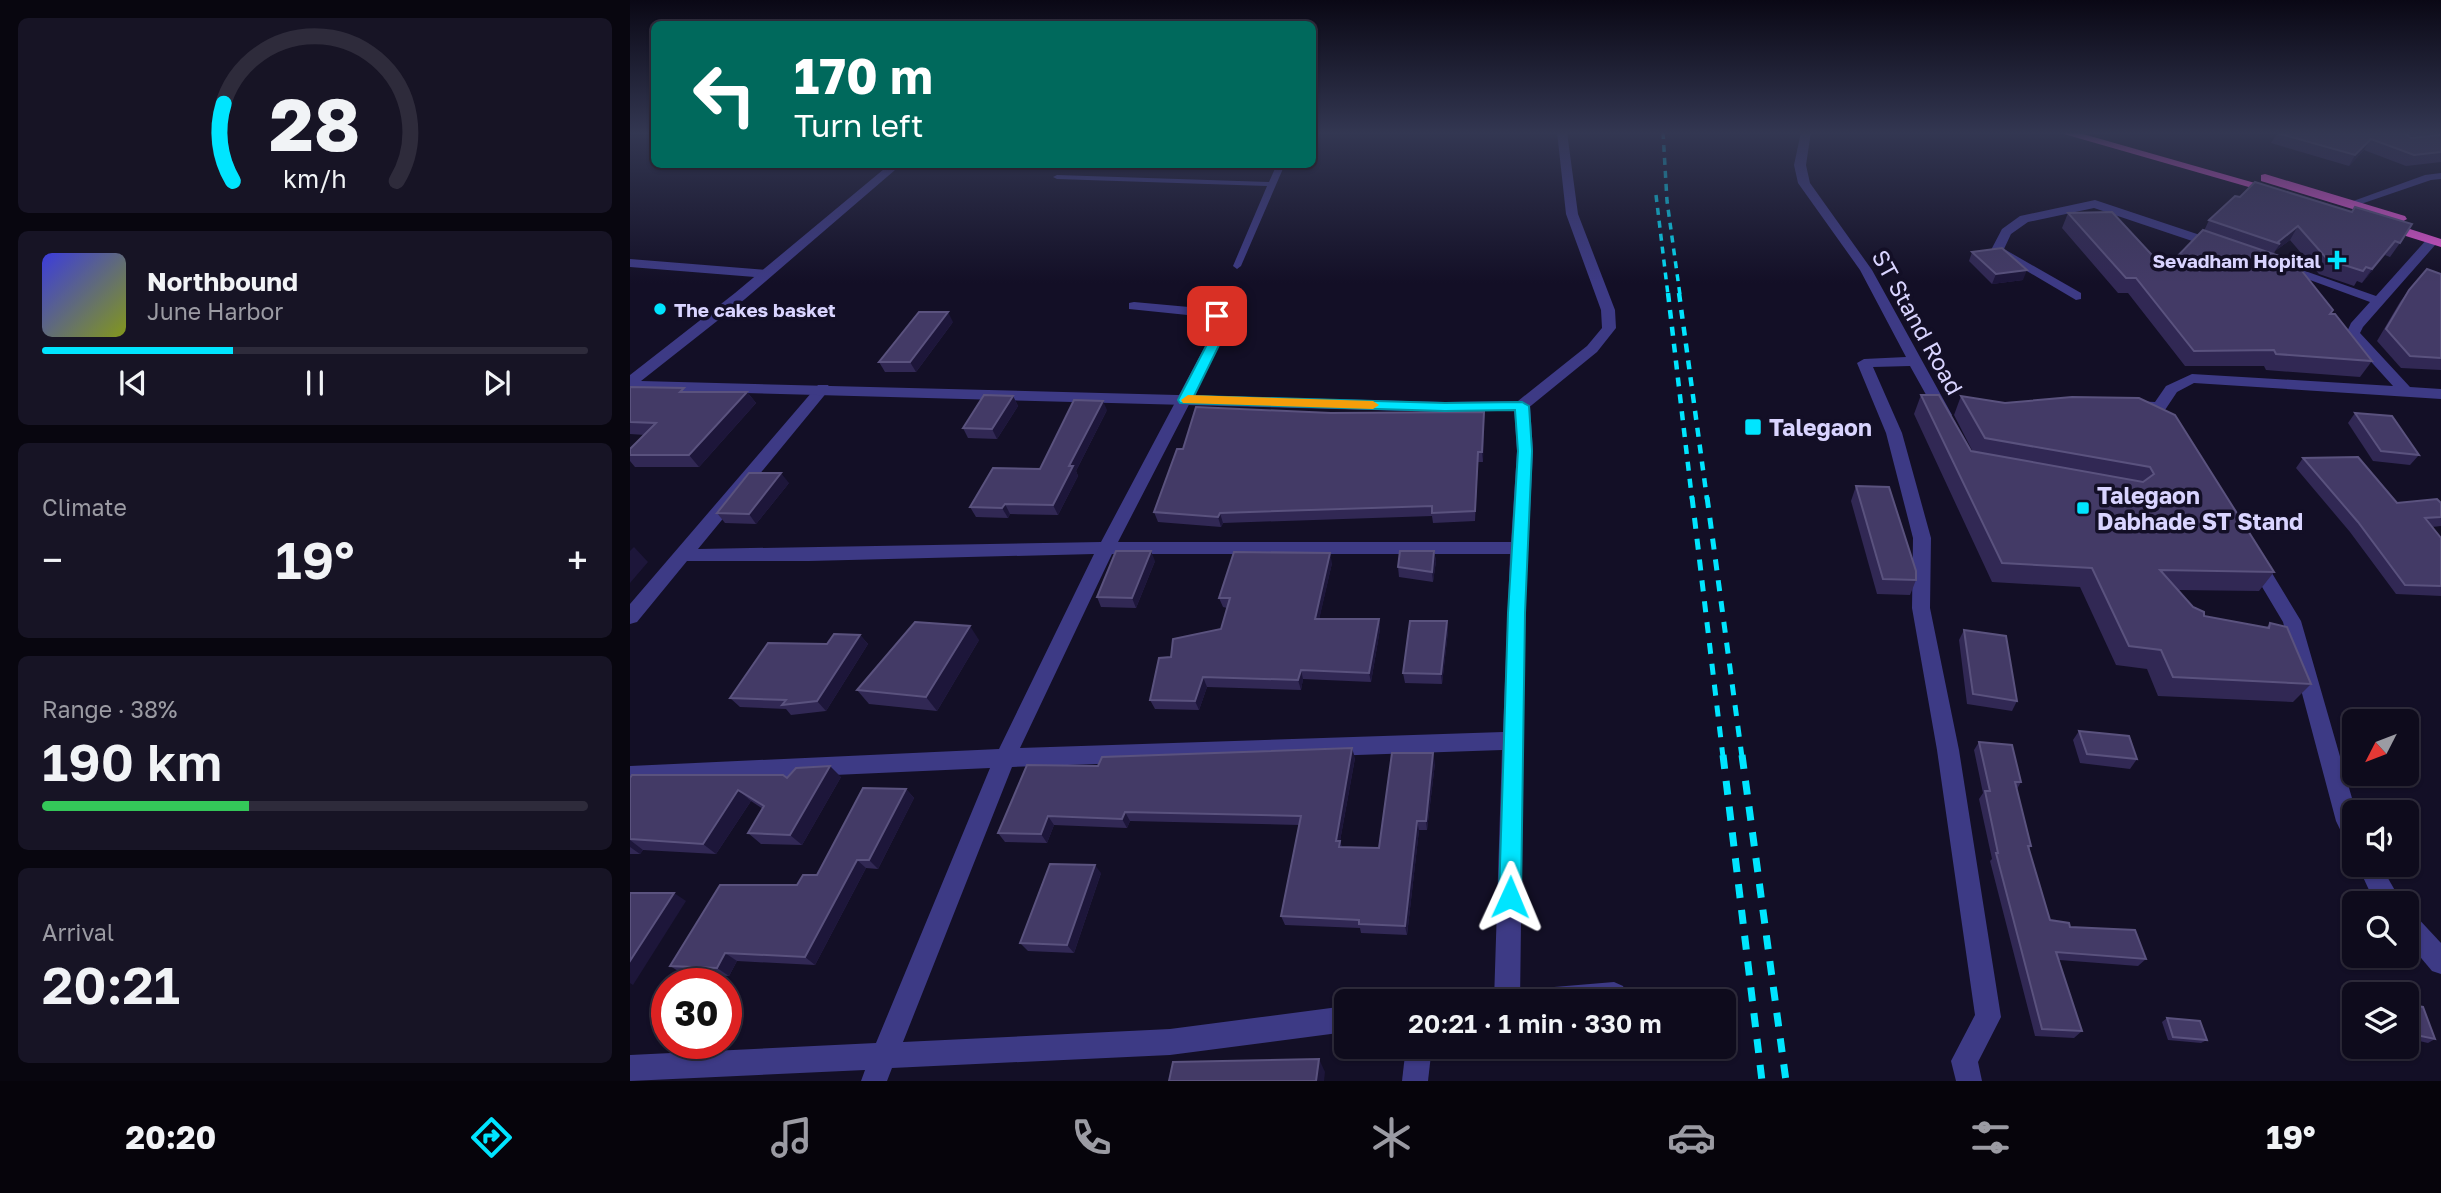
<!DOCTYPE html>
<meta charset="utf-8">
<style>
body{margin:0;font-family:"Golos Text",sans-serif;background:#171425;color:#f1f3f6;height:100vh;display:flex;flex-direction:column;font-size:26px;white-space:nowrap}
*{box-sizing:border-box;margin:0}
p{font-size:23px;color:#9b9ba3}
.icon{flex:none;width:38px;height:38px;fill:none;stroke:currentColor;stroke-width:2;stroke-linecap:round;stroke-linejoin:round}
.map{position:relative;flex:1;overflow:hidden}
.panel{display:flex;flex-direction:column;gap:18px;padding:18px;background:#08060f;width:630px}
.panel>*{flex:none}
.hud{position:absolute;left:21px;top:21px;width:665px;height:147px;border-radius:10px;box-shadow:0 2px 5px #0004,0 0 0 2px #2e2b3b;background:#00695c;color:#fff;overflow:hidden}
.needle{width:46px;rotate:228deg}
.fabs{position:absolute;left:1712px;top:709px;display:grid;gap:14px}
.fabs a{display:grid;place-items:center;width:77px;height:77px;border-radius:10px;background:#0e0b1c;box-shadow:0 2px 5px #0004,0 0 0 2px #2e2b3b;font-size:35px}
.speed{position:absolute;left:21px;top:968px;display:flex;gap:14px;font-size:35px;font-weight:700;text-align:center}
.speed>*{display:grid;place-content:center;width:91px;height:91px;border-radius:50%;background:#0e0b1c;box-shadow:0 2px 5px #0004,0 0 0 2px #2e2b3b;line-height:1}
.speed .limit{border:10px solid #d22;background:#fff;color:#111}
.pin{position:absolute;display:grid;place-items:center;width:60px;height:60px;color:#fff;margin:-30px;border-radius:14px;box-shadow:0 4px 10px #0006}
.me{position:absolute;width:77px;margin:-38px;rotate:1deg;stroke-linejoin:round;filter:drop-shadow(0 0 5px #0008)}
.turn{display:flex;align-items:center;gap:24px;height:147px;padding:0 28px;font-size:32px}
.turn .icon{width:91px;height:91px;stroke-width:2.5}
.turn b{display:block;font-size:49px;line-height:60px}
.big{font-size:52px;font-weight:600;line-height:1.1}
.panel .widget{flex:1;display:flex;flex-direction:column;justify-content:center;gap:10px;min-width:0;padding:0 24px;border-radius:10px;background:#171425}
.panel .dial{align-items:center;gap:0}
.dial svg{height:182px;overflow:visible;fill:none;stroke:#2e2b3b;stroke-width:7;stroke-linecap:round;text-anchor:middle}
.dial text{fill:#f1f3f6;stroke:none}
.song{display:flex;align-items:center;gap:21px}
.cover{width:84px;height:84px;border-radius:10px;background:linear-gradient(135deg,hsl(240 70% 55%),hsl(70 70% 35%))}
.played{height:7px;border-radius:4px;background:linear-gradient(90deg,#00e5ff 35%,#2e2b3b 35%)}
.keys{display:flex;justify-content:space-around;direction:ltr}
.heat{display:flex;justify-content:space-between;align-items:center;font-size:38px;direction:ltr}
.charge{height:10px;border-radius:5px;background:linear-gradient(90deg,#34c759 38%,#2e2b3b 0)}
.trip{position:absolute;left:704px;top:989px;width:402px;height:70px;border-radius:10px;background:#0e0b1c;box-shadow:0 2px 5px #0004,0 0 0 2px #2e2b3b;font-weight:600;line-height:70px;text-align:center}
.tabs{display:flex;height:112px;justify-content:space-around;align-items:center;background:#06040b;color:#9b9ba3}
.tabs .icon{width:49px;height:49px}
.tabs .current{color:#00e5ff}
.tabs b{font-size:32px;color:#f1f3f6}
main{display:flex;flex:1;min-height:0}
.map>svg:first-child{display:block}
</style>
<main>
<section class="panel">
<div class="widget dial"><svg viewBox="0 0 100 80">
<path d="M14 69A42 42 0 1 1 86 69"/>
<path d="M14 69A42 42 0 0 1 10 35" stroke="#00e5ff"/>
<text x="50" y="56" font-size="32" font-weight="700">28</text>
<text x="50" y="72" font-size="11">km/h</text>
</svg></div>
<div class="widget">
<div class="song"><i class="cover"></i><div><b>Northbound</b><p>June Harbor</p></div></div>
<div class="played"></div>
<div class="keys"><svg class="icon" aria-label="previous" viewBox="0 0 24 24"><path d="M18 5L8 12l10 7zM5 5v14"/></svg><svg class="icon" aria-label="pause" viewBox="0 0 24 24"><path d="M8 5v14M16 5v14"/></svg><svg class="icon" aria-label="next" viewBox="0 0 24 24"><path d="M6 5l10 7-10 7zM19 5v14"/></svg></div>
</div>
<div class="widget"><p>Climate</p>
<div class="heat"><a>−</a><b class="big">19°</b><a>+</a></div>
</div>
<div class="widget"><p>Range · 38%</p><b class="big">190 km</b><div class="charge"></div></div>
<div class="widget"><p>Arrival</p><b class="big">20:21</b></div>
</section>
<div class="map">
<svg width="1811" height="1081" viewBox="0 0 1811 1081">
<rect width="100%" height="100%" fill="#130f26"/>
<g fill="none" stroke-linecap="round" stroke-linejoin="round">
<polygon fill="#3d3a85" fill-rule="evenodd" points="647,164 655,164 611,266 607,269 603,266 637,186 427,179 423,177 427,175 639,182"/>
<g fill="#3d3a85" fill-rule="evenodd">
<polygon points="1171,132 1181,132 1176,165 1180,183 1242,270 1322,415 1314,420 1309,418 1280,366 1243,367 1272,433 1301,538 1300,608 1329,750 1371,1017 1348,1062 1352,1081 1326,1081 1321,1061 1345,1015 1307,750 1282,608 1283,538 1256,433 1227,363 1234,359 1276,357 1230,270 1168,183 1164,165"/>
<polygon points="1811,173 1811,179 1801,180 1725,206 1715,204 1795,175"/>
<polygon points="1465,200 1591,242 1593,245 1591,248 1583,248 1464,208 1398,222 1381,234 1374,249 1451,293 1451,299 1446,300 1361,250 1372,229 1390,216"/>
<polygon points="1802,237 1808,241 1806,244 1733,327 1730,333 1780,387 1811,389 1811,399 1564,383 1547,392 1535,410 1506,411 1498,406 1506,401 1525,402 1536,386 1562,374 1763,386 1716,334 1721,323 1740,302 1647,268 1648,265 1658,265 1746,296 1798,238"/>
<polygon points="0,259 136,270 142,274 136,278 0,267"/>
<path d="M504,302L581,309L599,321L597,331L488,542H881L887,451L884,406L892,401L900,406L903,451L895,613L890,1001H864L872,750L382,767L273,1042L540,1029L716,1006V1032L540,1055L262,1068L257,1081H231L235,1070L0,1081V1055L246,1043L360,768L0,784V766L369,749L464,554L179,561H57L7,622L0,624V604L188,385H198L200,388L198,391L68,549L471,542L583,331L585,322L577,317L499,309V303ZM482,554H880L873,732L390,748Z"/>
<polygon points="1625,553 1631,555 1671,621 1726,812 1724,845 1716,842 1706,821 1653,622 1616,560 1619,555"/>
<polygon points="1727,864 1750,864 1772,903 1745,903"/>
<polygon points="1776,910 1784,914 1811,943 1811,974 1802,971 1776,940"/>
<polygon points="984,982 993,986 997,995 994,1001 899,1001 903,992 912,988"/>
<polygon points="776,1046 802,1046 798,1081 772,1081"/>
</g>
<polygon fill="#3d3a85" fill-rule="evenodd" points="927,132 937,132 948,214 985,310 986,328 967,352 897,409 815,412 0,390 0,375 105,293 260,164 272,164 115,299 11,381 815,402 888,401 957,346 972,328 971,310 936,214"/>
<g fill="#e055d1" fill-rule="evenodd">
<polygon points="1427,132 1446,132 1653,191 1651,194 1643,194"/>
<polygon points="1635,174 1775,216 1777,219 1770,223 1765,222 1631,181 1631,175"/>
<polygon points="1752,220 1811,239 1811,247 1747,227 1747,221"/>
</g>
<g stroke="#00e5ff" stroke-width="3.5" stroke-dasharray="7 6" stroke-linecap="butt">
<polyline points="1033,132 1037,201 1050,295"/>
<polyline points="1026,195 1038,295"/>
</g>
<g stroke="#00e5ff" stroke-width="4.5" stroke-dasharray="9 8" stroke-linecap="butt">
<polyline points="1038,293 1062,499"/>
<polyline points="1049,293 1077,499"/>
</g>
<g stroke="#00e5ff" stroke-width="5" stroke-dasharray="11 10" stroke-linecap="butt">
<polyline points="1062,497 1093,757"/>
<polyline points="1077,497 1112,757"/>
</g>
<g stroke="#00e5ff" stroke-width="7" stroke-dasharray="14 12" stroke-linecap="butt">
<polyline points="1093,755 1132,1081"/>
<polyline points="1112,755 1156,1081"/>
</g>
</g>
<g fill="#312854">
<polygon points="1648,132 1811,132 1811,135 1780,137 1781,138 1811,135 1811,162 1776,166 1734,150 1719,166 1641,143"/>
<polygon points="1610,197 1770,243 1760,257 1755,255 1732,283 1727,281 1724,286 1689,274 1660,240 1645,251 1644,254 1700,314 1742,361 1730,377 1636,370 1634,366 1555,366 1498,293 1488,293 1432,228 1438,213 1535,269 1574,231 1579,220"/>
<polygon points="1342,252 1393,280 1362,284 1339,261"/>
<polygon points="1811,274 1811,370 1771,368 1747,341 1770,302 1779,290"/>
<polygon points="323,322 286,372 255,372 249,362"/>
<polygon points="0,387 57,392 117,392 126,403 69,467 5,467 0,461 0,449 15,435 0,434"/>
<polygon points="1291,395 1341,451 1343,452 1324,415 1331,396 1375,403 1442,397 1644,572 1629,591 1548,590 1563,607 1574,616 1636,628 1640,623 1681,684 1663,702 1528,696 1517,669 1486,665 1450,587 1362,582 1284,414"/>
<polygon points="383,396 388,406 367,439 338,438 333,428"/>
<polygon points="477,410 446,471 448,476 428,515 380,514 378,518 346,517 340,507 410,469"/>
<polygon points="854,412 853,462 848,462 845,521 803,523 802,516 593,523 591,527 528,522 524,512 553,449 701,413"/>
<polygon points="1725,413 1789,455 1780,465 1743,461 1718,423"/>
<polygon points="1673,458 1767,503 1811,503 1811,526 1802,527 1811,538 1811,596 1766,594 1720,532 1666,468"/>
<polygon points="159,483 126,524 95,523 87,513"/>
<polygon points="1226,486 1286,580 1280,595 1247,594 1221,501"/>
<polygon points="804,551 806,561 803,582 769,577 768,567"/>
<polygon points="525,561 506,608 471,607 467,597"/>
<polygon points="702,563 689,619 749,619 750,629 741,682 673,679 671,690 577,687 569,710 525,709 520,700 541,657 591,629 597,608 593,607 589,598"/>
<polygon points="817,621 818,631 812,684 775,683 773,673"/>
<polygon points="1334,630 1387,701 1382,711 1337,704 1329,640"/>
<polygon points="230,635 238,644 196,711 161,715 156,709 110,707 100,698 197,644"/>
<polygon points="349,640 307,711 239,704 227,690"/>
<polygon points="1449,731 1507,759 1500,769 1450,763 1443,740"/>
<polygon points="1349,742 1391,782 1387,789 1401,846 1399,849 1420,920 1440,927 1516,959 1508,966 1429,960 1452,1031 1444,1038 1405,1036 1360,861 1362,859 1349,799 1353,793 1344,750"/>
<polygon points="725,758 710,841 712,847 749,848 805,763 797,830 789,830 777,935 731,933 730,928 655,925 651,916 669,825 500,821 497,828 424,825 417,843 375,842 368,833 468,766"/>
<polygon points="211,777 172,845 131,844 118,833 133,809 121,801 86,854 13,850 10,854 0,854 0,778"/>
<polygon points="276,789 284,798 248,869 236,868 185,965 107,961 99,976 53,974 40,966 167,885 187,875"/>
<polygon points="471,873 444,953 398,951 390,943"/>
<polygon points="1776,1004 1805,1039 1798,1043 1776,1038"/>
<polygon points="1537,1018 1577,1040 1571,1043 1538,1040 1532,1022"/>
</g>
<g fill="#1d163a">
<polygon points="1741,139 1734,150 1719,166 1725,155"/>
<polygon points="1668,226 1660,240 1645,251 1650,244 1648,243"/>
<polygon points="1765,241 1755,255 1732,283 1742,269"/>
<polygon points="1397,270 1393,280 1362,284 1366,274"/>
<polygon points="318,312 323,322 286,372 280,362"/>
<polygon points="117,392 126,403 69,467 59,455"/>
<polygon points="383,396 388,406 367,439 362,429"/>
<polygon points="473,401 477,410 446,471 448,476 428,515 423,505 439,466"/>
<polygon points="854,412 854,422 853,462 852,452"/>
<polygon points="151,473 159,483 126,524 119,514"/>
<polygon points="375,504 380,514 378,518 372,508"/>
<polygon points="590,513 593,523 591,527 588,517"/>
<polygon points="4,547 18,562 0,583 0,551"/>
<polygon points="521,551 525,561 506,608 502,598"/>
<polygon points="804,551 806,561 803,582 802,572"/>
<polygon points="700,553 702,563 687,629 685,619"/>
<polygon points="749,619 750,629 741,682 739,673"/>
<polygon points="817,621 818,631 812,684 811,674"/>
<polygon points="340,626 349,640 307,711 296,697"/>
<polygon points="230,635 238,644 196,711 187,701"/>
<polygon points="671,670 673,679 671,690 668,680"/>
<polygon points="573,677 577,687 569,710 565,701"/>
<polygon points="722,748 725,758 710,841 713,850 712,856 706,841"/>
<polygon points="803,753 805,763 797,830 796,821"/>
<polygon points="200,766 211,777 172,845 160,835"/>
<polygon points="276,789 284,798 248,869 239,860"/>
<polygon points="108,790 121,801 86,854 73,844"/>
<polygon points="495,812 500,821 497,828 492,819"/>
<polygon points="418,816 424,825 417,843 411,834"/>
<polygon points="787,821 789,830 777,935 775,926"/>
<polygon points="0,840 13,850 10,854 0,847"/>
<polygon points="227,860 236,868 185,965 175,957"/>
<polygon points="465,865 471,873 444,953 437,945"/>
<polygon points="44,893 56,901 3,985 0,983 0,961"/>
<polygon points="95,953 107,961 99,976 87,968"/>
<polygon points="689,1059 695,1072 694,1081 686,1081"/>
</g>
<g fill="#433a66" stroke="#5a527e" stroke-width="2">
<polygon points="1648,132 1774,132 1781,138 1811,135 1811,152 1784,155 1741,139 1725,155 1647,133"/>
<polygon points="1625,182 1722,212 1725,207 1782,224 1770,243 1765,241 1742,269 1736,267 1733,271 1698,260 1668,226 1648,242 1650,244 1579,220 1605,196 1610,197"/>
<polygon points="1482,212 1535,269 1573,230 1664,261 1703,310 1700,314 1705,314 1742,361 1646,354 1644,350 1564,351 1506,278 1496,278 1438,213"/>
<polygon points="1372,248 1397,270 1366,274 1342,252"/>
<polygon points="1797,269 1811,274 1811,358 1780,356 1756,329 1779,290"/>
<polygon points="289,312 318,312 280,362 249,362"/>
<polygon points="0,387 54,388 50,392 117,392 59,455 0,455 0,449 26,423 0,422"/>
<polygon points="354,395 383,396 362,429 333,428"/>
<polygon points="1291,395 1309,395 1341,451 1513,482 1524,474 1520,467 1355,438 1331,396 1375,403 1442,397 1509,398 1545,415 1644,572 1530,570 1563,607 1574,612 1574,616 1639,628 1640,623 1657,627 1681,684 1543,677 1531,650 1499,646 1462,568 1372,563"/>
<polygon points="444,400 473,401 439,466 443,466 423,505 375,504 372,508 340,507 363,468 410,469"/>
<polygon points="566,407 701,413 854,412 852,452 848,452 845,511 802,513 802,506 590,513 588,517 524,512 547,449 553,449"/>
<polygon points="1725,413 1762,416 1789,455 1751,451"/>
<polygon points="1728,457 1767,503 1807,499 1811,503 1811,517 1795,518 1811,538 1811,586 1775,585 1728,522 1673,458"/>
<polygon points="119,473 151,473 119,514 87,513"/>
<polygon points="1226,486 1259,487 1286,571 1286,580 1253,579"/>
<polygon points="486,551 521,551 502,598 467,597"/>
<polygon points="770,551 804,551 802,572 768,567"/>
<polygon points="604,552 700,553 685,619 749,619 739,673 671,670 668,680 573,677 565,701 520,700 529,658 541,657 543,639 591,629 600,598 589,598"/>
<polygon points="780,621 817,621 811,674 773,673"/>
<polygon points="285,622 340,626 296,697 227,690"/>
<polygon points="1334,630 1376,636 1387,701 1343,694"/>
<polygon points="204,634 230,635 187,701 152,705 156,700 100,698 138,643 197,644"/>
<polygon points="1449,731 1499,736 1507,759 1457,754"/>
<polygon points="1349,742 1382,745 1391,782 1385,782 1401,846 1398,846 1420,920 1439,923 1440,927 1505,930 1516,959 1426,952 1452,1031 1412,1029 1366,853 1368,853 1355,791 1360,791"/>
<polygon points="722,748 706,841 710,841 709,847 749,848 762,753 803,753 796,821 787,821 775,926 729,924 729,920 651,916 671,816 495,812 492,819 418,816 411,834 368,833 397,765 468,766 472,757"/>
<polygon points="200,766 160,835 118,833 134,806 108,790 73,844 0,839 0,778 2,775 153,775 157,778 166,768"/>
<polygon points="233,788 276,789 239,860 227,860 175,957 95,953 87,968 40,966 90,885 167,885 173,875 187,875"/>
<polygon points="420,864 465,865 437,945 390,943"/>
<polygon points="0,893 44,893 0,961"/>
<polygon points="1776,1004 1793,1007 1805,1039 1776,1033"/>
<polygon points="1537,1018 1570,1021 1577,1040 1543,1037"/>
<polygon points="689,1059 686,1081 539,1081 543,1062"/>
</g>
<linearGradient id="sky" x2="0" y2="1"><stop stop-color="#0a0815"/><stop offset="0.47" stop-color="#333752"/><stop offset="1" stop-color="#333752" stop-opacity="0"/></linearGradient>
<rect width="1811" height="283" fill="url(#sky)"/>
<polygon fill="#00e5ff" stroke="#0095a6" stroke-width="2" points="587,312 592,313 598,321 596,331 564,396 815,403 892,402 899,406 902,451 895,613 891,897 887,904 880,907 872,904 869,897 878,613 888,451 885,410 815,411 550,403 548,400 584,331 585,322 581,316"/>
<polygon fill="#f59e0b" points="558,395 743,401 749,405 743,409 553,403 551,400"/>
<g fill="#00e5ff" stroke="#130f26" stroke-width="2.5">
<path d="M1703.5 249.5h7v7h7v7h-7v7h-7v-7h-7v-7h7z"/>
<circle cx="30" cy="309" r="7"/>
<rect x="1114" y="418" width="18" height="18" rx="3.5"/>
<rect x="1446" y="501" width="14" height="14" rx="3.5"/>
</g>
<g text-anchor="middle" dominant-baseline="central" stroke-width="7" stroke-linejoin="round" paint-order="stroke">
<g font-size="19" font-weight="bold" fill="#d9d4ff" stroke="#130f26" text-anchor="end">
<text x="1691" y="260">Sevadham Hopital</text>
<text x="44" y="309" text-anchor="start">The cakes basket</text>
</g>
<g font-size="23" fill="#d9d4ff" stroke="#130f26">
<text transform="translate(1288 322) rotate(61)">ST Stand Road</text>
</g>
<g font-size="23" font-weight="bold" fill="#d9d4ff" stroke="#130f26" text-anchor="start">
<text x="1139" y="427">Talegaon</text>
<text x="1467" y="495">Talegaon<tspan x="1467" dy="26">Dabhade ST Stand</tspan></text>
</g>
</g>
</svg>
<div class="fabs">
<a><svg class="needle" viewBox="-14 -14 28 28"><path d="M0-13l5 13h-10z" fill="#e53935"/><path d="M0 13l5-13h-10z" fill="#9b9ba3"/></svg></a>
<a><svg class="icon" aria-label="sound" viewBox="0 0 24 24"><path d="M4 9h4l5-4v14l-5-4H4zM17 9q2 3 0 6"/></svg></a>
<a><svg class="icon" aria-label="search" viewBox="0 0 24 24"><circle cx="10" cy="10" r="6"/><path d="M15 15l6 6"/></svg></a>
<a><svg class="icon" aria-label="layers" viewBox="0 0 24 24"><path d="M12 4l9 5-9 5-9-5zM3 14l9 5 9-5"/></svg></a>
</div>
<div class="speed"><div class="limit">30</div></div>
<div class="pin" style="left:587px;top:316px;background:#d93025"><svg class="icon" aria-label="arrive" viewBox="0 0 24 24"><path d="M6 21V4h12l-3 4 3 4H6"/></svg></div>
<svg class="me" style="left:880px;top:897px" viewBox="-20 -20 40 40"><path d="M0-17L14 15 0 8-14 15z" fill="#00e5ff" stroke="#fff" stroke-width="4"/></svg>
<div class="trip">20:21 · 1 min · 330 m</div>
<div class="hud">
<div class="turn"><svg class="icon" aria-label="left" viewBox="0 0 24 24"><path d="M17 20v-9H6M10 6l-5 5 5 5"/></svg><div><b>170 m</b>Turn left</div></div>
</div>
</div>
</main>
<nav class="tabs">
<b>20:20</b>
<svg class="icon current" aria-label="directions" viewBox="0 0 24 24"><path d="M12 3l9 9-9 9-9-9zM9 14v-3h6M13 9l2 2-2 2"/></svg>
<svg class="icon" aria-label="music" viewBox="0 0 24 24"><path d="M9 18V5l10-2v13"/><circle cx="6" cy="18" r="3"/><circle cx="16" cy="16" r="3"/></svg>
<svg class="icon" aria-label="phone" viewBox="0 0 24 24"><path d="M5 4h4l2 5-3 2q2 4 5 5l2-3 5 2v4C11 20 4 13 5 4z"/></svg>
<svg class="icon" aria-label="climate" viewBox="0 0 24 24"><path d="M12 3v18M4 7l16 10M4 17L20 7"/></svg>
<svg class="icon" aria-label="car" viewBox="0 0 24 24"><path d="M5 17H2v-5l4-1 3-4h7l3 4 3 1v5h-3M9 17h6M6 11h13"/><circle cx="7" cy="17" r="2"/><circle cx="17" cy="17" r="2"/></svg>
<svg class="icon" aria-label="filters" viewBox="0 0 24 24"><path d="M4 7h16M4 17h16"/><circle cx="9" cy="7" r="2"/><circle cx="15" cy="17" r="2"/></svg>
<b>19°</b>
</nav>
